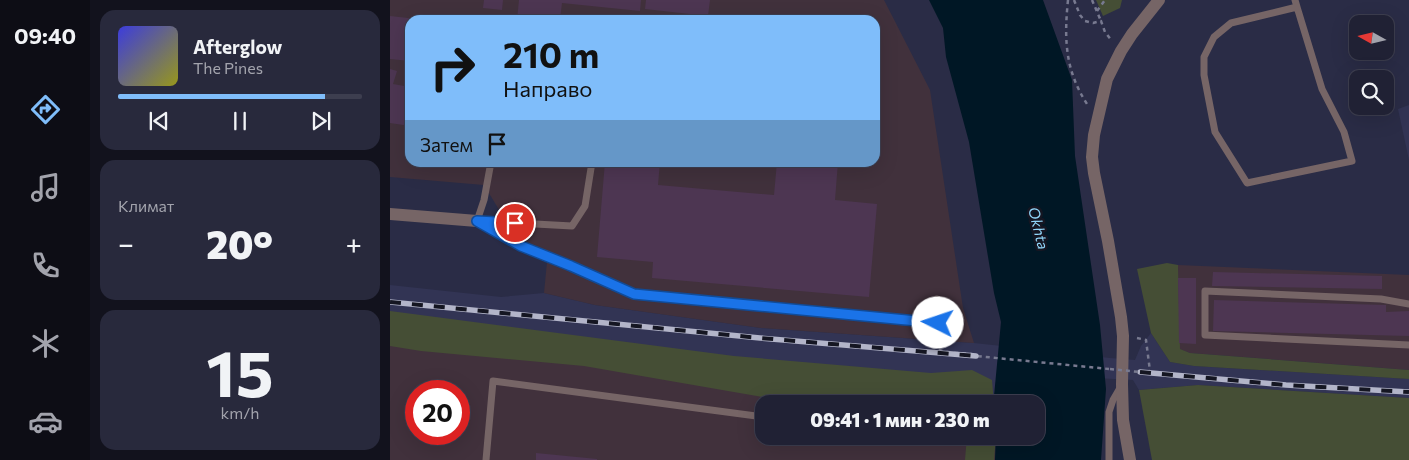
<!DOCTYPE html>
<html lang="ru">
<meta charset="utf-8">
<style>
body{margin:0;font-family:Commissioner,sans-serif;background:#28293c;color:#f1f3f6;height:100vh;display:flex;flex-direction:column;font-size:19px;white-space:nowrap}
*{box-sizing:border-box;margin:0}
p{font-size:16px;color:#a2a3ac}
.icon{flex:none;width:28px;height:28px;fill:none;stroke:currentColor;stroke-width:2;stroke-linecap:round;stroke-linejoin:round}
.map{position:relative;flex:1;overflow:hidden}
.sheet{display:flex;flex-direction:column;gap:10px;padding:10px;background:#12121d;width:300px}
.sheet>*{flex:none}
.guide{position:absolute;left:15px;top:15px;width:475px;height:152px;border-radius:15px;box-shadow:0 5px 20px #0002,0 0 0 1px #3d3e4f;background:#7fbdfa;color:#111;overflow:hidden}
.needle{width:32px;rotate:278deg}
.buttons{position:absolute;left:959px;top:15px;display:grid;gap:10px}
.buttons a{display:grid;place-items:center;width:45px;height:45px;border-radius:10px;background:#202134;box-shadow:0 5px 20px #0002,0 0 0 1px #3d3e4f;font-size:25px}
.speed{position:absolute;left:15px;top:380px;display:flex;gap:10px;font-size:25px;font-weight:700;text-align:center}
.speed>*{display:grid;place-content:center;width:65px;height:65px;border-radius:50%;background:#202134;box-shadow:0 5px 20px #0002,0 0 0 1px #3d3e4f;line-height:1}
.speed .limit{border:8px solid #d22;background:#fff;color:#111}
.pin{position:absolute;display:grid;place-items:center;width:42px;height:42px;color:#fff;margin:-21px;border:2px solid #fff;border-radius:50%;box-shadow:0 1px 5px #0007}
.me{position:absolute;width:55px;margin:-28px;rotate:274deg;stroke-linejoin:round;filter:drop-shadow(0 0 4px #0008)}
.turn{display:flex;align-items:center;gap:18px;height:105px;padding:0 15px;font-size:22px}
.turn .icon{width:65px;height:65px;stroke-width:2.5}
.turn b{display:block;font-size:35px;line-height:42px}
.then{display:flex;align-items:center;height:48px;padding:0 15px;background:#0003;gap:10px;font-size:19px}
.big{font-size:38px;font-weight:800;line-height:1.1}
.sheet .widget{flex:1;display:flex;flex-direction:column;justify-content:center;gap:8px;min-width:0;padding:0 18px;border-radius:15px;background:#28293c}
.sheet .dial{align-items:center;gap:0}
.dial b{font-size:65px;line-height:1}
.song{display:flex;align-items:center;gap:15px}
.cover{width:60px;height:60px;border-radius:8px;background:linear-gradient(135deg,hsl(240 70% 55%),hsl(60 70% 35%))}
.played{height:5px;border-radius:2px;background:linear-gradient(90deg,#7fbdfa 85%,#3d3e4f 85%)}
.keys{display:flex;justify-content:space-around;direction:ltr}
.heat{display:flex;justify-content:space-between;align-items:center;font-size:28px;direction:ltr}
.trip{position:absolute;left:365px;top:395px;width:290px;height:50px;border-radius:15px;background:#202134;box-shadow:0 5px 20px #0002,0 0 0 1px #3d3e4f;font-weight:800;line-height:50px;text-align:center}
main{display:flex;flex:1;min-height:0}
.dock{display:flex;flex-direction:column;width:90px;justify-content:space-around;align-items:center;background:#0d0d15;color:#a2a3ac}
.dock .icon{width:35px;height:35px}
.dock .active{color:#7fbdfa}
.dock b{font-size:22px;color:#f1f3f6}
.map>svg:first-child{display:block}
</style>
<main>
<nav class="dock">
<b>09:40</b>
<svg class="icon active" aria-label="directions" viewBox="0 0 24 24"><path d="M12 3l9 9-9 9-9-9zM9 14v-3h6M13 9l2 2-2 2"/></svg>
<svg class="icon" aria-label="music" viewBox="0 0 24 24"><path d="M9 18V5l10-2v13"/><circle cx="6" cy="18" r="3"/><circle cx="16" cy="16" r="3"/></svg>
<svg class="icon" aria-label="phone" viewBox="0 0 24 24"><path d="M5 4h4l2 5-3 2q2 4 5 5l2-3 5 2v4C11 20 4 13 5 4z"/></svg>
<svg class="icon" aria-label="climate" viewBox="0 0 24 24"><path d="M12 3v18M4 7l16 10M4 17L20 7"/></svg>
<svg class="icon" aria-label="car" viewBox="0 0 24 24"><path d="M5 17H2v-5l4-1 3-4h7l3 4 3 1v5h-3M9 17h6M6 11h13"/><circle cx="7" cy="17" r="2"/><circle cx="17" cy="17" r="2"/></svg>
</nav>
<section class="sheet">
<div class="widget">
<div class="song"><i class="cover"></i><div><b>Afterglow</b><p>The Pines</p></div></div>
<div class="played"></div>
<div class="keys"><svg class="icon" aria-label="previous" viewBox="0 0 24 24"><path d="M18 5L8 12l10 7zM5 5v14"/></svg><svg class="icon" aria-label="pause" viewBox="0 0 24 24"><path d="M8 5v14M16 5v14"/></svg><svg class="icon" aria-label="next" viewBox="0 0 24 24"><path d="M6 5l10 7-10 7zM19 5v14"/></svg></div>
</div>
<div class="widget"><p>Климат</p>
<div class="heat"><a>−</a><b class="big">20°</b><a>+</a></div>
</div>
<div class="widget dial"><b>15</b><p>km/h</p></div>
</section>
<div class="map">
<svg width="1019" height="460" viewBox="0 0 1019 460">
<rect width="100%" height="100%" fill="#2a2c46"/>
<g fill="#323454">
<polygon points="1019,105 1019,160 1008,109"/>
<polygon points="0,285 111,297 154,293 205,305 371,328 584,343 720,358 745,360 751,346 761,333 780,362 804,366 1019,379 1019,398 808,385 749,390 743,380 611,373 604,396 0,335"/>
</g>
<g fill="#41313c" fill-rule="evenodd">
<path d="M0,0H494L540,90L573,308L584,343L371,328L205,305L154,293L157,262L139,254L131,246L94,185L0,177ZM20,20H485V162H20Z"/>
<polygon points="788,265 1019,275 1019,370 800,353 789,349"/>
<path d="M0,335L604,396L605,404H374V436H606L605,460H0ZM26,391H69V434H26Z"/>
</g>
<g fill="#454e35">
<polygon points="706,0 732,0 730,8 713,16"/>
<polygon points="777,263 788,265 790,349 800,353 1019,370 1019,379 804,366 780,362 761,333 747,269"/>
<polygon points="0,311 344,356 541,373 582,370 602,380 604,404 413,404 194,366 31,351 0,346"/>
<polygon points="808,385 1019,398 1019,460 762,460 749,390"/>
<polygon points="577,436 606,436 604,460 575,460"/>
</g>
<polygon fill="#001725" points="539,0 653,0 682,80 685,156 710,325 716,389 711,460 605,460 606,436 646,436 646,404 605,404 604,396 611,322 604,293 579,142 556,57 553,28"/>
<g fill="#4d3652">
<polygon points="94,0 113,0 112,10 93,8"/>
<polygon points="129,0 251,0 250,11 172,3 170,20 127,20"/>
<polygon points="256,0 320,0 318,16 255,9"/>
<polygon points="0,16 27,19 27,20 20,20 20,61 0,59"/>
<polygon points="0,69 7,71 3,84 20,87 20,126 0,123"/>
<polygon points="215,162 270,162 268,185 384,195 387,162 448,162 445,200 487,204 479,297 262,278 263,262 207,257"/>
<polygon points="823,272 992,276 992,289 822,286"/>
<polygon points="788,278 806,278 806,344 789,343"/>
<polygon points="824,300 996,305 996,312 1019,311 1019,336 823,331"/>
<polygon points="146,453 207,459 207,460 146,460"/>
</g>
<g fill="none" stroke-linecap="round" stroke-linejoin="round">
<g stroke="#787a90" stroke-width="2.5" stroke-dasharray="4 4" stroke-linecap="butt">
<path d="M678,0C674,39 675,70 697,104"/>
<polyline points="684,0 690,15 695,21 703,23 711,21 715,32 722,41"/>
<polyline points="702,0 711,21"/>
<polyline points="707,11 715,0"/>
<path d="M524,331C525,336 527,337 531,340C549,354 561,352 582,354L586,356L719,369"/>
<polyline points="747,338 756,340 760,371 750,372"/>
</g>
<g stroke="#766566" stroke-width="7">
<polyline points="905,0 907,7 841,23 824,37 814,57 814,75 825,132 857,183 962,161 954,132 932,89 907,7"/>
<polyline points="87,221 131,246 181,265 244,294 548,323 547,299"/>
<polyline points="87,221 94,200 101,162"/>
<polyline points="90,221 182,226 195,206 202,162"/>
<polyline points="1019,304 991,299 815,291 815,335 1019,345"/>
<polyline points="521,436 524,437"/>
<polyline points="96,460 103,381 374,417"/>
<polyline points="719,460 719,412 723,400 730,388"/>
</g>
<g stroke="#766566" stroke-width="12">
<polyline points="0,214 87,221"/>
<polyline points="740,460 733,420 732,384 733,336 731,317 718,241 704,173 702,157 704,135 717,79 731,51 742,34 769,0"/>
</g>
<g stroke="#b3b5c9" stroke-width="5.5">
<g id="rail">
<polyline points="0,302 370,338 586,356"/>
<polyline points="750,372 896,385 1019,392"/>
</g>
</g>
<use href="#rail" stroke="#151622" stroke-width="4" stroke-dasharray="11" stroke-linecap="butt"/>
<polyline stroke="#787a90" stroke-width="2.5" stroke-dasharray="4 4" stroke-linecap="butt" points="720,369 750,372"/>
</g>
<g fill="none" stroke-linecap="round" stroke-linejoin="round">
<g stroke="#114b97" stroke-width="12">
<polyline id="route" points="125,223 87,221 131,246 181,266 244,294 548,323"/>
</g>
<use href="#route" stroke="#1a73e8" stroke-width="9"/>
</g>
<g text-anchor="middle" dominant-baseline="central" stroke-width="5" stroke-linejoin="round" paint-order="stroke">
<g font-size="15" font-style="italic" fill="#91d6fa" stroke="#151622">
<text transform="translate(649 228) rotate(76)">Okhta</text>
</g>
</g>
</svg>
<div class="buttons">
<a><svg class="needle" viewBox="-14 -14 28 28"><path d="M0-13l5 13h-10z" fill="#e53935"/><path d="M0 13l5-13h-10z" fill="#a2a3ac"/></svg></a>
<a><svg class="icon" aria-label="search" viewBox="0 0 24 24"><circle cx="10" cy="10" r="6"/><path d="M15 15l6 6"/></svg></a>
</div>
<div class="speed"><div class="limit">20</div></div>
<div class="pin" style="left:125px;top:223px;background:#d93025"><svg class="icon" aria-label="arrive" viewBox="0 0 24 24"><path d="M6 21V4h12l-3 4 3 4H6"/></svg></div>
<svg class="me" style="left:548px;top:323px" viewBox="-20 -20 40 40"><circle r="19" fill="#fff"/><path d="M0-13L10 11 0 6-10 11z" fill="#1a73e8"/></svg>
<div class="trip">09:41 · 1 мин · 230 m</div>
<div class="guide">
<div class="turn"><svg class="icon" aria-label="right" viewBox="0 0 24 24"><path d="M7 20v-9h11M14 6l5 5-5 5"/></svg><div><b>210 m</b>Направо</div></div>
<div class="then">Затем<svg class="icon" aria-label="arrive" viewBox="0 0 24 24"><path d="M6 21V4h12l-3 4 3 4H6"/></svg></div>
</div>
</div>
</main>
